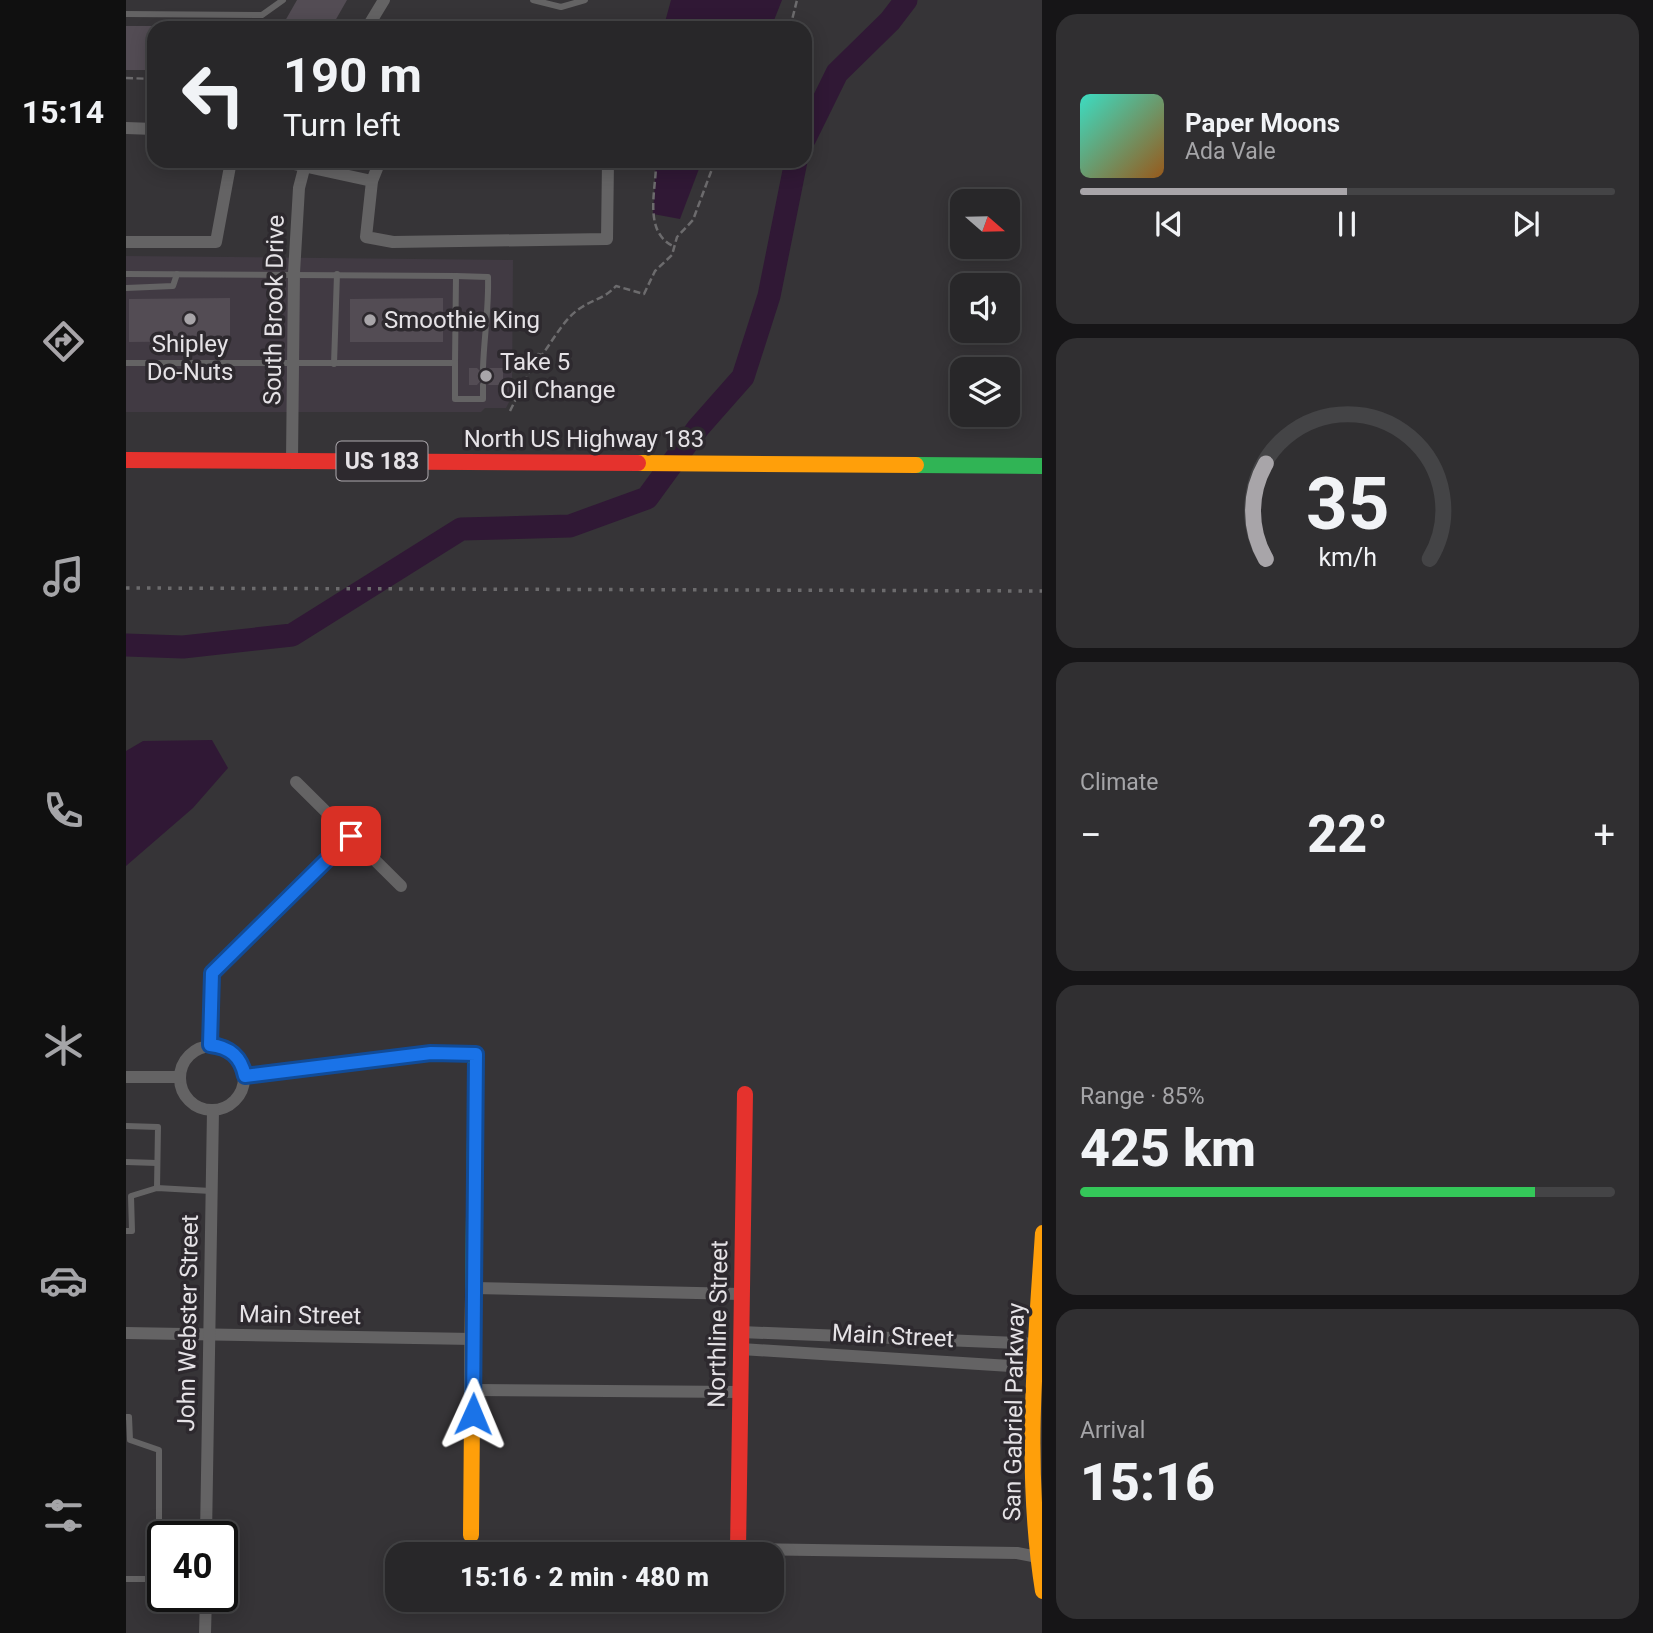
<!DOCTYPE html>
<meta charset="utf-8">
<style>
body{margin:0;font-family:Roboto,sans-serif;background:#302f31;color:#f1f3f6;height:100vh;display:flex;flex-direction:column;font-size:26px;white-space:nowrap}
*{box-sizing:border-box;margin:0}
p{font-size:23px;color:#a5a5a8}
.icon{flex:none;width:38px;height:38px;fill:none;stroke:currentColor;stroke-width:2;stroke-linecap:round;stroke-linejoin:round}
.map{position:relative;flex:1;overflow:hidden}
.sheet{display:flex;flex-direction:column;gap:14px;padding:14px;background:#161517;width:611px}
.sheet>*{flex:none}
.hud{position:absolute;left:21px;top:21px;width:665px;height:147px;border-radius:21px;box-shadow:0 4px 18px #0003,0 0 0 2px #444446;background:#282729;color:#f1f3f6;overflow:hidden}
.needle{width:46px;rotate:110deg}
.controls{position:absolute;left:824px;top:189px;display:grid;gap:14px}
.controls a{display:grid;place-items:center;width:70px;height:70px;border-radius:14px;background:#282729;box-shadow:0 4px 18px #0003,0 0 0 2px #444446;font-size:35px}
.speed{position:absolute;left:21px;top:1521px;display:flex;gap:14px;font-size:35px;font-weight:700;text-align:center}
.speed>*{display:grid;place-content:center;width:91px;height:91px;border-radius:50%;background:#282729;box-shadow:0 4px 18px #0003,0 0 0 2px #444446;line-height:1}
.speed .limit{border:4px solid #111;border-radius:10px;background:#fff;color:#111}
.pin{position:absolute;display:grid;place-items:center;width:60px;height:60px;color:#fff;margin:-30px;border-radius:14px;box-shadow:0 4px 10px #0006}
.me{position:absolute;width:77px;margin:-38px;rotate:1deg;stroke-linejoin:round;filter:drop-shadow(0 0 5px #0008)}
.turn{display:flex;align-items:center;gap:24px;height:147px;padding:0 21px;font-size:32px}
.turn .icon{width:91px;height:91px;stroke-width:2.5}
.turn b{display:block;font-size:49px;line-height:60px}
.big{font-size:52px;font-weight:800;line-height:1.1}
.sheet .card{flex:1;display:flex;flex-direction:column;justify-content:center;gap:10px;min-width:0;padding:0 24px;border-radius:21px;background:#302f31}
.sheet .dial{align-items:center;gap:0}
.dial svg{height:182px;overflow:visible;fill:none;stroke:#444446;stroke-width:7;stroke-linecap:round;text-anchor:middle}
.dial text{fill:#f1f3f6;stroke:none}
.song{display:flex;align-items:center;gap:21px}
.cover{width:84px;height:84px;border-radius:10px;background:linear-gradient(135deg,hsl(170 70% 55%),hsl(30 70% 35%))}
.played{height:7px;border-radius:4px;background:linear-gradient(90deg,#a8a5a9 50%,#444446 50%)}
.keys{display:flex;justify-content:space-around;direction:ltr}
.heat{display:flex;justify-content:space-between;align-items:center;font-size:38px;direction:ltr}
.charge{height:10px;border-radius:5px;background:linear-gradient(90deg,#34c759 85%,#444446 0)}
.trip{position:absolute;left:259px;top:1542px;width:399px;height:70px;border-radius:21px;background:#282729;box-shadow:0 4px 18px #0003,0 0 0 2px #444446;font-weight:800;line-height:70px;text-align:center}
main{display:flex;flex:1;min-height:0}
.menu{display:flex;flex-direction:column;width:126px;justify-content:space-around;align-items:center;background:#101010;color:#a5a5a8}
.menu .icon{width:49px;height:49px}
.menu .current{color:#a8a5a9}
.menu b{font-size:32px;color:#f1f3f6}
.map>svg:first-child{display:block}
</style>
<main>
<nav class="menu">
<b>15:14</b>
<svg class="icon current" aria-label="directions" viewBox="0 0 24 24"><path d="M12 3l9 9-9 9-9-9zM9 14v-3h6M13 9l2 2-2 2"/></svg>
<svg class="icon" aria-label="music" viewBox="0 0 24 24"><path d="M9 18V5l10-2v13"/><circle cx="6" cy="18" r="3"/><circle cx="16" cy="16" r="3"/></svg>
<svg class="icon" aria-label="phone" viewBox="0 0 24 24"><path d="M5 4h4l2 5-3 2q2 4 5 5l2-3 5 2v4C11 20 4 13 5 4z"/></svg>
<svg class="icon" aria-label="climate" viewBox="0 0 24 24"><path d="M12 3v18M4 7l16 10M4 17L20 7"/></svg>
<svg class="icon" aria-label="car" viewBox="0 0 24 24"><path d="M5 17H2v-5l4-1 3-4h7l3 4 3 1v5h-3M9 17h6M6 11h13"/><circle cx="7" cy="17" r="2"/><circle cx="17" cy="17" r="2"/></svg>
<svg class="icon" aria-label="filters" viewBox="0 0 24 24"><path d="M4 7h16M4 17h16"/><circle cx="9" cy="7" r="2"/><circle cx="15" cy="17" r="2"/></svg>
</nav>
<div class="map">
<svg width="917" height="1633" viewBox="0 0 917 1633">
<rect width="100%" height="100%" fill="#363437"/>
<polygon fill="#413a43" points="0,256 387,260 386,396 380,408 359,408 355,412 0,412"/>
<g fill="#301835">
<polygon points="545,0 656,0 645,28 550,28 539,22"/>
<polygon points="530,161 576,161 554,219 527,214"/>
<polygon points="86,740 102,768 67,808 0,866 0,751 17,741"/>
</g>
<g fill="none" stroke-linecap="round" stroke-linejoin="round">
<g stroke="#301835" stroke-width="23">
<polyline points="679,138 711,73 764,21 780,0"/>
<polyline points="0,645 57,647 166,635 335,529 444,526 521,498 572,428 617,377 643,296 670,161"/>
</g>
</g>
<g fill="#534c54">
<polygon points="171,0 221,0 205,28 155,28"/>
<rect x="0" y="26" width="28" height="44"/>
<polygon points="104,298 104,341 3,342 3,299"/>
<polygon points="317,298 317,342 224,342 224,299"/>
<polygon points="343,368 351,368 357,374 363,368 377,368 377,385 363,385 356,379 351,385 343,385"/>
</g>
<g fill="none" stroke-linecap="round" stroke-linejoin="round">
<g stroke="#6c6b6d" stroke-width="2.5" stroke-dasharray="7 3.5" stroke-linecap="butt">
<polyline points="664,28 671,0"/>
<polyline points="0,78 28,79"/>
<path d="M530,161C531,187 516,231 547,246"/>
<path d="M384,411L412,354L416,355C428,339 439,317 456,307C469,299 479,298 490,286L518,294L529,271L546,255L551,237L567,220L589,161"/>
</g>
<g stroke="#646364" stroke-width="6">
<polyline points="407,0 435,7 459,0"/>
<polyline points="0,14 136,15 157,0"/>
<polyline points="0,274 330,276 329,363 0,363"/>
<path d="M330,276L362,277C363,308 358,337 357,368"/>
<polyline points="0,288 47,286 51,274"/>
<polyline points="329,363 329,399 357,399 357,385"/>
<polyline points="208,364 211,274"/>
<polyline points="0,1126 32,1127 31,1188"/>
<polyline points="0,1162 31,1163"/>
<polyline points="0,1231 6,1231 5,1196 31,1188 85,1191"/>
<polyline points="0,1417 3,1417 4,1440 33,1450 33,1579"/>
<polyline points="0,1579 37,1579"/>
</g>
<g stroke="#646364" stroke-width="12">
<polyline points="241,28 258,0"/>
<polyline points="0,128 28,129"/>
<polyline points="154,161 246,181"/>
<polyline points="254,161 246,181 240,237 267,242 481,239 482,161"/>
<polyline points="0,242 90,242 105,161"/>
<polyline points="166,460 168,273 173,188 180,161"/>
<polyline points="170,782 275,886"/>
<polyline points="84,1045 86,973 225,837"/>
<circle cx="86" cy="1078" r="32"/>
<polyline points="0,1077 54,1077"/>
<polyline points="348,1288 615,1294"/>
<polyline points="615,1332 916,1344"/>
<polyline points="0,1333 347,1339"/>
<polyline points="615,1349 916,1368"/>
<polyline points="347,1390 614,1392"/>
<polyline points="80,1536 87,1110"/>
<polyline points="612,1549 891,1553 917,1558"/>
<polyline points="79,1633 80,1596"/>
</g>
<g stroke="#30b455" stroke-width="16">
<polyline points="790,465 917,466"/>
<polyline points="119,1076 305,1053 350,1054 347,1297"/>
</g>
<g stroke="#ff9f0a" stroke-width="16">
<polyline points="512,463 790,465"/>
<path d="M917,1233C909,1353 898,1471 917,1591"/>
<polyline points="345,1535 347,1297"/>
</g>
<g stroke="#e5322d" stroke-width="16">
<polyline points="0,460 512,463"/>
<polyline points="608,1554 612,1549 619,1094"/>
</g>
<polyline stroke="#6c6b6d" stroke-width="3.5" stroke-dasharray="3.5 7" stroke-linecap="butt" points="0,588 917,591"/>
</g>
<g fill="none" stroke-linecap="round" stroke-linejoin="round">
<g stroke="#114b97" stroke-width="18">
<path id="route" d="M225,836L86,973L84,1045C104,1047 115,1057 119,1076L305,1053L350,1054L347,1414"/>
</g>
<use href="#route" stroke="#1a73e8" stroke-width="12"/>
</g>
<g fill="#a8a5a9" stroke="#2d292e" stroke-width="2.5">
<circle cx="64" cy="319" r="7"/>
<circle cx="244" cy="320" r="7"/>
<circle cx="360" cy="376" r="7"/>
</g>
<g text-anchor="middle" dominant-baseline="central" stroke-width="7" stroke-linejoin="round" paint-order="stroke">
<rect fill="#2d292e" stroke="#aeaaaf" stroke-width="2" x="210.5" y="441.5" width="91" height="39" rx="5"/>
<g font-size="23" font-weight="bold" fill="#e5e2e6">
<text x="256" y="461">US 183</text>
</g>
<g font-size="24" fill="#e5e2e6" stroke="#2d292e">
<text transform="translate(148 310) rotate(-89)">South Brook Drive</text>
<text x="458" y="439">North US Highway 183</text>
<text transform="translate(174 1315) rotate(1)">Main Street</text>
<text transform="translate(62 1323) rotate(-89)">John Webster Street</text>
<text transform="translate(592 1324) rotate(-89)">Northline Street</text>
<text transform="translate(767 1336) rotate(3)">Main Street</text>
<text transform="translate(888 1412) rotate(-89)">San Gabriel Parkway</text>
</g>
<g font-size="24" fill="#e5e2e6" stroke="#2d292e" text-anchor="start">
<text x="258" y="320">Smoothie King</text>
<text x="64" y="344" text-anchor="middle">Shipley<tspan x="64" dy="28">Do-Nuts</tspan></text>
<text x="374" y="362">Take 5<tspan x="374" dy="28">Oil Change</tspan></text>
</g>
</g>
</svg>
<div class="controls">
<a><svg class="needle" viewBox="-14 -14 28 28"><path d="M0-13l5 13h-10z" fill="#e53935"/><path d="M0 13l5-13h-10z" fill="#a5a5a8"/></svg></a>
<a><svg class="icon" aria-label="sound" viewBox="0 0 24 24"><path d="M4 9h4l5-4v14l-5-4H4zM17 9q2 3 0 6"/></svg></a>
<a><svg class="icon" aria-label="layers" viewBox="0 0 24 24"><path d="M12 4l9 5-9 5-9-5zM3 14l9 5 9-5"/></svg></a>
</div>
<div class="speed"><div class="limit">40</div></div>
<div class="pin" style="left:225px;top:836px;background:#d93025"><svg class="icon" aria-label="arrive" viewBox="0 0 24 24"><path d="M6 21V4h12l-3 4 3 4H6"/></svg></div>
<svg class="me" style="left:347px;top:1414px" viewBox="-20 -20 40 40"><path d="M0-17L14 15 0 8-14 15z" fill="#1a73e8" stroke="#fff" stroke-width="4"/></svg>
<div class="trip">15:16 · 2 min · 480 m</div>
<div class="hud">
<div class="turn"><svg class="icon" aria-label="left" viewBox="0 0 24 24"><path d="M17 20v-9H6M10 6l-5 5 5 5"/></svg><div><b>190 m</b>Turn left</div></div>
</div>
</div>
<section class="sheet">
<div class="card">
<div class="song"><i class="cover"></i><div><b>Paper Moons</b><p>Ada Vale</p></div></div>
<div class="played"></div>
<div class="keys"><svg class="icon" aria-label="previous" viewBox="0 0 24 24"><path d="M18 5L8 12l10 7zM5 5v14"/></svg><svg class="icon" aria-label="pause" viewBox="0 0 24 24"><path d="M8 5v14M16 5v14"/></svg><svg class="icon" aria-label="next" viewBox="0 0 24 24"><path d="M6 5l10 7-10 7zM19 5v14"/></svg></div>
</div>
<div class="card dial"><svg viewBox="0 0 100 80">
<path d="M14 69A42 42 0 1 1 86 69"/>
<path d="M14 69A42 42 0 0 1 14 27" stroke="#a8a5a9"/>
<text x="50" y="56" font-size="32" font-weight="700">35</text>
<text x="50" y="72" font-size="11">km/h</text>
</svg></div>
<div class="card"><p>Climate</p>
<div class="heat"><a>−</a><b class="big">22°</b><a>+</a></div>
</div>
<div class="card"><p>Range · 85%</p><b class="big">425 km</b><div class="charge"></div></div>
<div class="card"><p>Arrival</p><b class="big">15:16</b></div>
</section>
</main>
